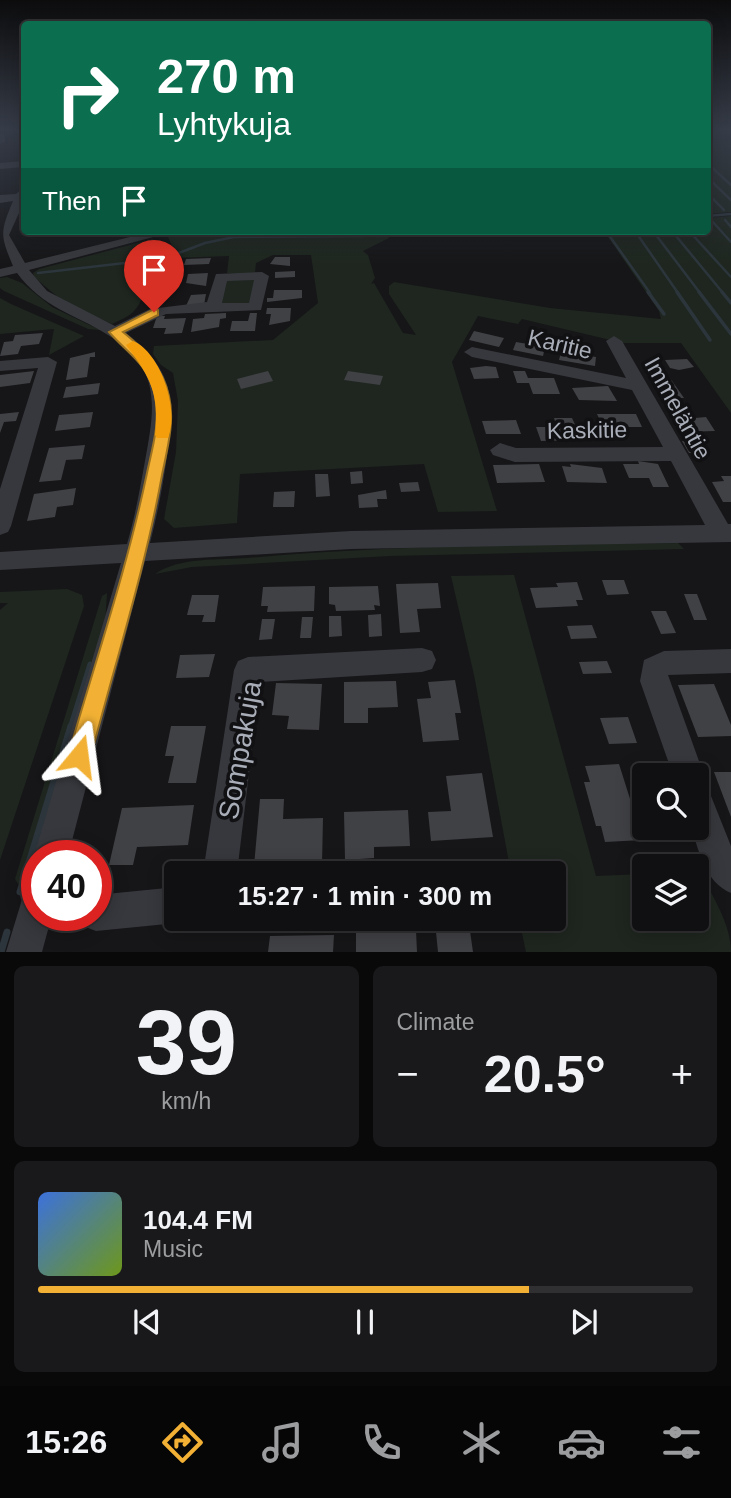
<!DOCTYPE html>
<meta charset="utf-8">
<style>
body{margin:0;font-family:Helvetica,sans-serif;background:#19191b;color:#f1f3f6;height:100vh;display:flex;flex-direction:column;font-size:26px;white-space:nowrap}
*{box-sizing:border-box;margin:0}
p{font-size:23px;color:#9c9d9f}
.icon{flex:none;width:38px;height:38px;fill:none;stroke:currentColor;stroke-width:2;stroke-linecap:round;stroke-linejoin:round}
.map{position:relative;height:952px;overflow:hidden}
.sheet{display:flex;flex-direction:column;gap:14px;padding:14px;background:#09090a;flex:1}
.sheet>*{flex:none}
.top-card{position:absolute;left:21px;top:21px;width:690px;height:214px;border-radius:7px;box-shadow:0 4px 18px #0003,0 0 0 2px #303032;background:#0b6e4f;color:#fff;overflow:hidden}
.tools{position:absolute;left:632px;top:763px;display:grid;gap:14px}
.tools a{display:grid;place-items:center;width:77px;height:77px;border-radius:7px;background:#101012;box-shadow:0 4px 18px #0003,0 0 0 2px #303032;font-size:35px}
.speed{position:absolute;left:21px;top:840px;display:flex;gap:14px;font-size:35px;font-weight:700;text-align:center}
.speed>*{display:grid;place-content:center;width:91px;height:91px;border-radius:50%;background:#101012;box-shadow:0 4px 18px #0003,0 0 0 2px #303032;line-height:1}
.speed .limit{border:10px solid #d22;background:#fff;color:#111}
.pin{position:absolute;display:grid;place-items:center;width:60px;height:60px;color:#fff;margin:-72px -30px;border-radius:50% 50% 50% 0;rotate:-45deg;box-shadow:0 0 7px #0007}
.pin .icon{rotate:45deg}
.me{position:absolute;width:77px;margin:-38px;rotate:16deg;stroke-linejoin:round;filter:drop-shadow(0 0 5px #0008)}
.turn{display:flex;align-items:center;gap:24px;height:147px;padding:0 21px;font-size:32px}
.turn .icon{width:91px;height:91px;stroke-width:2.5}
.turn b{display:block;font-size:49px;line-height:60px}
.then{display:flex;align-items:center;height:66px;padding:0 21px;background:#0003;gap:14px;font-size:26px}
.big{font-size:52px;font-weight:700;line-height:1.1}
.sheet .card{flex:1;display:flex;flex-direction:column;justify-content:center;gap:10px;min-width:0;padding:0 24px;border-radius:10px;background:#19191b}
.sheet .dial{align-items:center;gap:0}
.dial b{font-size:91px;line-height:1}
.song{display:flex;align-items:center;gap:21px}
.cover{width:84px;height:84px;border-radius:10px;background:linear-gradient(135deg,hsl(220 70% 55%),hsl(80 70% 35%))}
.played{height:7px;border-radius:4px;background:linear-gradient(90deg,#f2b134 75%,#303032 75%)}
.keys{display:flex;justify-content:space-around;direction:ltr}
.heat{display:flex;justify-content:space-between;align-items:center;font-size:38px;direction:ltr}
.sheet .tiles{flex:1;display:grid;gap:14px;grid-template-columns:1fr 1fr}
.card:last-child{grid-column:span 2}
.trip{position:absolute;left:164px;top:861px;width:402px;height:70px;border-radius:7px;background:#101012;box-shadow:0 4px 18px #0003,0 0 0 2px #303032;font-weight:700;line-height:70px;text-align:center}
.tab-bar{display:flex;height:112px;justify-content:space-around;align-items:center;background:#060607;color:#9c9d9f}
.tab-bar .icon{width:49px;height:49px}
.tab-bar .active{color:#f2b134}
.tab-bar b{font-size:32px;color:#f1f3f6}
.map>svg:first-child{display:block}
</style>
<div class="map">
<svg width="731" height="952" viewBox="0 0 731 952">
<rect width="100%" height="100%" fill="#161618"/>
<g fill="#1e261f">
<polygon points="707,130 731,130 731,212 707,214"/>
<polygon points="731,216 731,413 681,343 623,343 522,319 518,324 478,316 452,362 497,511 438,512 424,464 240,474 237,523 174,528 164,519 176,452 178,401 173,373 161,365 153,354 154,346 273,340 318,303 311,255 273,255 256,263 255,273 227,273 229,256 171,258 172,246 168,237 190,231 391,231 389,238 363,251 368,255 375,278 371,284 374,283 403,333 416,335 389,294 389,286 394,282 550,308 661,319 659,311 604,231 707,231 707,218"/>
<path d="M153,239C159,254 145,303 132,313C126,318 118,321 112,324L65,303L34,277L33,273L39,269Z"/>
<polygon points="7,277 22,283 52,307 100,330 88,329 4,291 0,288 0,278"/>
<polygon points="256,278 253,303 221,307 224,280"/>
<polygon points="0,298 11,304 84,336 49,355 54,329 0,334"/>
<path d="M678,543L684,549L390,556L192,567L155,574C179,557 219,560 248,558C391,545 534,545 678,543Z"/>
<path d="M514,575L596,876L644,874V919H696L697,872H700C713,897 731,924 731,952H526L519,919H555V873H511L474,675L451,576Z"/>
<polygon points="67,589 82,595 84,606 0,860 0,610 8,603 0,603 0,592"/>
<polygon points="107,593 105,627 29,879 20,887 15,879 102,596"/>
</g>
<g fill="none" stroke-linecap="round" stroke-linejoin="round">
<g stroke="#2c353c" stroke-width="2.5">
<polyline points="707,163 731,185"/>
<polyline points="707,177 731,200"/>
<polyline points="707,193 724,210"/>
<polyline points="707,216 731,214"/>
<polyline points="725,220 731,227"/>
<polyline points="712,221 731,242"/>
<polyline points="606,231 650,293"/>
<polyline points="635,231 678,293"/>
<polyline points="653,231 700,293"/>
<polyline points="672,231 723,293"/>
<polyline points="689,231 731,277"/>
<polyline points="507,233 549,231"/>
<polyline points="377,236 497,233"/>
<polyline points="171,256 205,243 234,237 364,236 372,231"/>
<polyline points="38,273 151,260"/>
</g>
<g stroke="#2c353c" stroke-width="3.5">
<polyline points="648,292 664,314"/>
<polyline points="677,292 710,340"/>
<polyline points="699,292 731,334"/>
<polyline points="722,292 731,303"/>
</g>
<polyline stroke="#2c353c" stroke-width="5" points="70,728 90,664"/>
<g stroke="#2c353c" stroke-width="7">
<polyline points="20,892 71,726"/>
<polyline points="1,952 7,932"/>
</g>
</g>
<g fill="#404145">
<polygon points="275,257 290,257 290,266 270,264"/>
<polygon points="211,258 209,264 184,265 186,259"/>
<polygon points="295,271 295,277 275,278 275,272"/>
<polygon points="208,273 206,286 186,283 188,274"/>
<polygon points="274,290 302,290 302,298 267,302 267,298 273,298"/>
<polygon points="206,294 204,305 186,306 191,295"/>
<polygon points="267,308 291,308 290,321 269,325 271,314 266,314"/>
<polygon points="226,313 226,318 220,319 219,327 191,332 193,319 204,318 205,314"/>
<polygon points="250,313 257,313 255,331 230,331 232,321 248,321"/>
<polygon points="157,316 165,316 164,319 186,318 182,333 164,334 166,328 153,328"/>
<polygon points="474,331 504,338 499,347 469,340"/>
<polygon points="43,333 39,344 21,346 18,354 0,356 4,342 13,341 15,335"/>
<polygon points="516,342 545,347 543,356 513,350"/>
<polygon points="95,352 95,357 90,357 87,377 66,380 70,358"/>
<polygon points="561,352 596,357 595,366 559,360"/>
<polygon points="687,359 694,367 679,370 670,368 665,360"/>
<polygon points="486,366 496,367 499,378 474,379 470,368"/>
<polygon points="34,371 30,383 0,387 0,375"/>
<polygon points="268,371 273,381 241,389 237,379"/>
<polygon points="348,371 383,376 380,385 344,380"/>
<polygon points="513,371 525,371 528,378 554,378 560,394 533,394 529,383 517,383"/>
<polygon points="670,378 684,398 662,398 650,379"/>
<polygon points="100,383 98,394 63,398 66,387"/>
<polygon points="608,386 617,401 579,400 572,388"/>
<polygon points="688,406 695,418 706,417 715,431 682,432 666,407"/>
<polygon points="19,412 16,421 4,422 0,433 0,414"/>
<polygon points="93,412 90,427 55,431 59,415"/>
<polygon points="597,414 636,414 642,427 603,427"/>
<polygon points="554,418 572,418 582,440 541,441 536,427 557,427"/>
<polygon points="516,420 521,434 486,434 482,421"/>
<polygon points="682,441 694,441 700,453 689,453"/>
<polygon points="85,445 82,459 66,460 61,480 39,482 49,448"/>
<polygon points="638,461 658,464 669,487 653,487 649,478 629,478 623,464 639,464"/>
<polygon points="539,464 545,482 497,483 493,465"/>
<polygon points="570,464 602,468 607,483 567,482 562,466 571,467"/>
<polygon points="362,471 363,483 351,484 350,472"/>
<polygon points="315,474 328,474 330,496 316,497"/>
<polygon points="721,476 731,476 731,502 723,502 712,482 724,481"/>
<polygon points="418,482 420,491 401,492 399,483"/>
<polygon points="76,488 73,505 57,507 55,517 27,521 34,494"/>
<polygon points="386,490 387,499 377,499 378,507 359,508 358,495"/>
<polygon points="295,491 294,507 273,507 274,492"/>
<polygon points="602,580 624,580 629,594 607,595"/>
<polygon points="577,582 583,600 576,600 578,606 536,608 530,588 558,587 556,583"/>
<polygon points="438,583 441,608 417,609 420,632 400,633 396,584"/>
<polygon points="315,586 314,611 267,612 268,606 261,606 263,587"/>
<polygon points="378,586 380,606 374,605 375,610 336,611 335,605 329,604 329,587"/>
<polygon points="684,594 697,594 707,620 694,620"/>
<polygon points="192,595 219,595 215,622 202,622 204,615 187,615"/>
<polygon points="651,611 666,611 676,633 661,634"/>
<polygon points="381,614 382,636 369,637 368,615"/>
<polygon points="329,616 341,616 342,636 329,637"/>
<polygon points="302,617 313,617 311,638 300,638"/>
<polygon points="262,619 275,619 272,639 259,640"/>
<polygon points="592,625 597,638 571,639 567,626"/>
<polygon points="215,654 209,677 176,678 180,655"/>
<polygon points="607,661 612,673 583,674 579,662"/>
<polygon points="455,680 461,713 455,713 459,740 423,742 417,699 431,698 428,682"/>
<polygon points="396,681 398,707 368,708 368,723 344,723 344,682"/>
<polygon points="276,683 322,684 319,730 287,729 289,716 272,715"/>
<polygon points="714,684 731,725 731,736 698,737 678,685"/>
<polygon points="628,717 637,743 609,744 600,718"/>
<polygon points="171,726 206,726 196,783 168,783 174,756 165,756"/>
<polygon points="619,764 643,840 605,842 601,826 596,826 584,782 590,782 585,766"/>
<polygon points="714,772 731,772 731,817"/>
<polygon points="482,773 493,837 431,841 428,812 451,811 446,776"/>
<polygon points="644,781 644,819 631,782"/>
<polygon points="260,799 284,799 283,819 323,818 322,864 254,866"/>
<polygon points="194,805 188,845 137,847 133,865 109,865 122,808"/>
<polygon points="408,810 410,846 374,847 374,858 345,860 344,812"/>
<polygon points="416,931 417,952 356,952 356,933"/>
<polygon points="470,931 473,952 438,952 436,932"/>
<polygon points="334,935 333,952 268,952 270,936"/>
</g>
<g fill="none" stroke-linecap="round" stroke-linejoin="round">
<g fill="#37383d" fill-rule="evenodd">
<polygon points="0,133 5,136 5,141 0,144"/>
<polygon points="24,161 24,167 0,169 0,163"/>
<path d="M24,187V202L9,235L25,263L154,231H176L29,270L47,291L115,326L150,309L207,302L216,274L262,272L269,276L261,310L166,314L126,333C178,373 174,403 166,463C162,490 157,516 150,543L351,531L705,525L671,461L515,462L493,455L490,450L500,443L516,448L663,447L632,390L472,357L464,352L472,347L626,378L606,341L614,336L622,341L728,524H731V542L351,549L145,561L68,856H37V862L34,856L121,563L0,570V552L127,544C135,517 140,489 145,461C155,407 162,368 108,335C73,313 43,308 17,273L0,277V269L13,266C0,235 0,232 13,201L0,203V195L16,194ZM254,280L249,303H222L227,281Z"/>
<polygon points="48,357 57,362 11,526 8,532 0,535 0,489 38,368 0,371 0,361"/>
<polygon points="422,648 432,651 436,660 432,669 422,672 260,682 237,873 203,873 234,670 238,661 248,657"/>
<path d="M731,649V673L668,675L704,775L700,783L707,786L731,846V893C705,882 700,853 691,828H696V775H673L640,681L644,660L664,651Z"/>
<polygon points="177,887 177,919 187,919 177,923 96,931 83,926 79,915 96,915 96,895"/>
<polygon points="37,888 37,915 52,915 42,952 6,952 24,893"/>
</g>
</g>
<linearGradient id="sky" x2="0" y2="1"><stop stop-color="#0c0c0d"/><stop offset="0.49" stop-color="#363c48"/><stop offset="1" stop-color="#363c48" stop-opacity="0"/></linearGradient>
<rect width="731" height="264" fill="url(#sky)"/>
<path fill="#f2b134" stroke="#9d7322" stroke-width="2" d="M154,309L158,310V315L123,332C144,349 163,368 169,396C175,422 167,450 162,475C145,570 115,663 91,756L87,764L79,768L71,764L68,756C95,662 127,569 147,473C152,449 161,420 155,395C147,362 129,355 109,332Z"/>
<path fill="#f59e0b" d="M133,341C161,352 180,412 168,438H157L155,435C159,393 151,378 126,345Z"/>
<g text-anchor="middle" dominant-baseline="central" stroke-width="7" stroke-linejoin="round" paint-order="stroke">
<g font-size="23" fill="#a8adb8" stroke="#111113">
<text transform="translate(560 344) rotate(13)">Karitie</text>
<text transform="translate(678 408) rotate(61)">Immeläntie</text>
<text transform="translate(587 430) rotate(-1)">Kaskitie</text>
</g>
<g font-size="28" fill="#a8adb8" stroke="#111113">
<text transform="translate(240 750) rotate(-80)">Sompakuja</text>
</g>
</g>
</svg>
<div class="tools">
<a><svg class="icon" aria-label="search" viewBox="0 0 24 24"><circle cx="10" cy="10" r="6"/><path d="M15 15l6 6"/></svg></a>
<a><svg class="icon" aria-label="layers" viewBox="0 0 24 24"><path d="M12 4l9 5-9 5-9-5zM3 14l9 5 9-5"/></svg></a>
</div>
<div class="speed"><div class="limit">40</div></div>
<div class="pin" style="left:154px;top:312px;background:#d93025"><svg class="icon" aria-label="arrive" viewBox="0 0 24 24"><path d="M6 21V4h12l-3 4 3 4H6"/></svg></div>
<svg class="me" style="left:79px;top:756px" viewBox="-20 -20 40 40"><path d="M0-17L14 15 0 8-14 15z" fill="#f2b134" stroke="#fff" stroke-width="4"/></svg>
<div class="trip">15:27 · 1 min · 300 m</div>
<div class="top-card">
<div class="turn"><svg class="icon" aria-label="right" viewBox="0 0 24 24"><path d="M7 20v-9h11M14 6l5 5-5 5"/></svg><div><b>270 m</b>Lyhtykuja</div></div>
<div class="then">Then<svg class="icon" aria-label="arrive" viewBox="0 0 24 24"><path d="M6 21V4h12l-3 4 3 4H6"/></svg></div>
</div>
</div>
<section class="sheet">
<div class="tiles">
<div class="card dial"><b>39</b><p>km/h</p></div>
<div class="card"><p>Climate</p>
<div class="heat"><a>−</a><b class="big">20.5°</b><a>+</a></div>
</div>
<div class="card">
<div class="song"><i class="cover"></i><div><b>104.4 FM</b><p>Music</p></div></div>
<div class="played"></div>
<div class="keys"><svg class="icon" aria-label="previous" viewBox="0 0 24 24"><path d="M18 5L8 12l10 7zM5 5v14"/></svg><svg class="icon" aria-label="pause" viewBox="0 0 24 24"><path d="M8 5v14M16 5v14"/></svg><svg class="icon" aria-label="next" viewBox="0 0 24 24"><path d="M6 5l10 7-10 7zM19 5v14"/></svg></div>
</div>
</div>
</section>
<nav class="tab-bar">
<b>15:26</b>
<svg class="icon active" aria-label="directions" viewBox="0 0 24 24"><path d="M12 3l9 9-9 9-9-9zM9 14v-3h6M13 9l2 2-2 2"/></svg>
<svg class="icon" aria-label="music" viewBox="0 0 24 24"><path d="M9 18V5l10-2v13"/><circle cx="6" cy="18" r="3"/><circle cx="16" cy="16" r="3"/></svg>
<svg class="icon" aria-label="phone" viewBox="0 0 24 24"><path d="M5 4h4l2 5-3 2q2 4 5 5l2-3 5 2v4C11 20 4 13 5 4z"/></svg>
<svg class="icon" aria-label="climate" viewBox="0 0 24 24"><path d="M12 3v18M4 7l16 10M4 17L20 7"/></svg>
<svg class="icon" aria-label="car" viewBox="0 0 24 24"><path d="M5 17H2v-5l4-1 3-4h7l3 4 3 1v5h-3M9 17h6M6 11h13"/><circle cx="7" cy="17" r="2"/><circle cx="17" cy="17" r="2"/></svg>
<svg class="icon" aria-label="filters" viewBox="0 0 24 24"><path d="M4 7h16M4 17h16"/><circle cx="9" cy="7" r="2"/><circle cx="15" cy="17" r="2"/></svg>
</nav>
